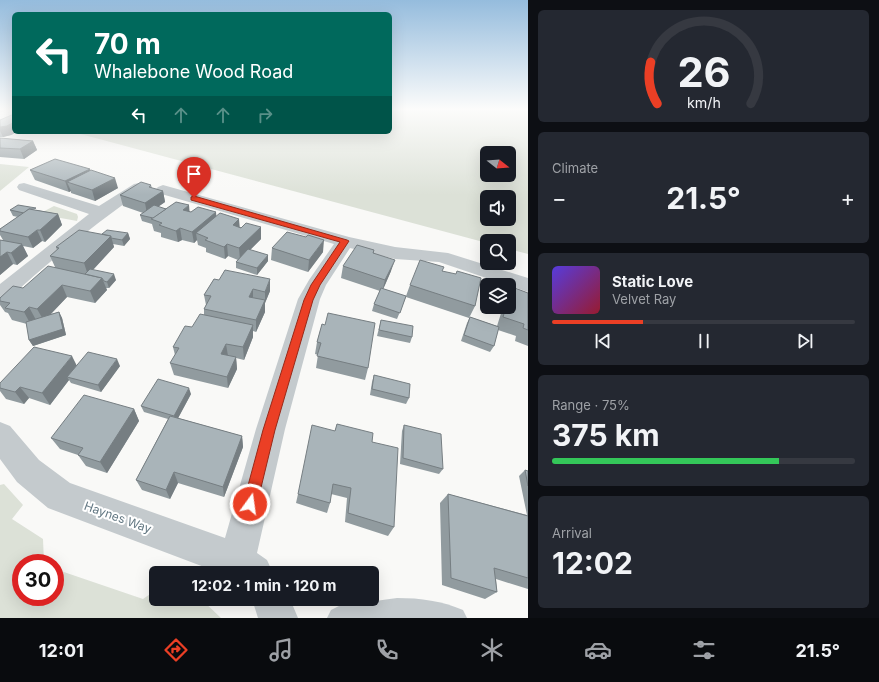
<!DOCTYPE html>
<meta charset="utf-8">
<style>
body{margin:0;font-family:Inter,sans-serif;background:#242831;color:#f1f3f6;height:100vh;display:flex;flex-direction:column;font-size:15px;white-space:nowrap}
*{box-sizing:border-box;margin:0}
p{font-size:13px;color:#9ea1a6}
.icon{flex:none;width:22px;height:22px;fill:none;stroke:currentColor;stroke-width:2;stroke-linecap:round;stroke-linejoin:round}
.map{position:relative;flex:1;overflow:hidden}
.details{display:flex;flex-direction:column;gap:10px;padding:10px;background:#0d0f14;width:351px}
.details>*{flex:none}
.top-card{position:absolute;left:12px;top:12px;width:380px;height:122px;border-radius:6px;box-shadow:0 4px 16px #0002;background:#00695c;color:#fff;overflow:hidden}
.needle{width:26px;rotate:107deg}
.controls{position:absolute;left:480px;top:146px;display:grid;gap:8px}
.controls a{display:grid;place-items:center;width:36px;height:36px;border-radius:6px;background:#171b24;box-shadow:0 4px 16px #0002;font-size:20px}
.speed{position:absolute;left:12px;top:554px;display:flex;gap:8px;font-size:20px;font-weight:700;text-align:center}
.speed>*{display:grid;place-content:center;width:52px;height:52px;border-radius:50%;background:#171b24;box-shadow:0 4px 16px #0002;line-height:1}
.speed .limit{border:6px solid #d22;background:#fff;color:#111}
.pin{position:absolute;display:grid;place-items:center;width:34px;height:34px;color:#fff;margin:-41px -17px;border-radius:50% 50% 50% 0;rotate:-45deg;box-shadow:0 0 4px #0007}
.pin .icon{rotate:45deg}
.me{position:absolute;width:44px;margin:-22px;rotate:14deg;stroke-linejoin:round;filter:drop-shadow(0 0 3px #0008)}
.turn{display:flex;align-items:center;gap:14px;height:84px;padding:0 16px;font-size:18px}
.turn .icon{width:52px;height:52px;stroke-width:2.5}
.turn b{display:block;font-size:28px;line-height:34px}
.lanes{display:flex;align-items:center;height:38px;padding:0 16px;background:#0003;justify-content:center;gap:20px;direction:ltr}
.lanes .off{opacity:.35}
.big{font-size:30px;font-weight:700;line-height:1.1}
.details .widget{flex:1;display:flex;flex-direction:column;justify-content:center;gap:6px;min-width:0;padding:0 14px;border-radius:6px;background:#242831}
.details .dial{align-items:center;gap:0}
.dial svg{height:104px;overflow:visible;fill:none;stroke:#363941;stroke-width:7;stroke-linecap:round;text-anchor:middle}
.dial text{fill:#f1f3f6;stroke:none}
.song{display:flex;align-items:center;gap:12px}
.cover{width:48px;height:48px;border-radius:6px;background:linear-gradient(135deg,hsl(250 70% 55%),hsl(350 70% 35%))}
.played{height:4px;border-radius:2px;background:linear-gradient(90deg,#eb3f25 30%,#363941 30%)}
.keys{display:flex;justify-content:space-around;direction:ltr}
.heat{display:flex;justify-content:space-between;align-items:center;font-size:22px;direction:ltr}
.charge{height:6px;border-radius:3px;background:linear-gradient(90deg,#34c759 75%,#363941 0)}
.trip{position:absolute;left:149px;top:566px;width:230px;height:40px;border-radius:6px;background:#171b24;box-shadow:0 4px 16px #0002;font-weight:700;line-height:40px;text-align:center}
.dock{display:flex;height:64px;justify-content:space-around;align-items:center;background:#090b0e;color:#9ea1a6}
.dock .icon{width:28px;height:28px}
.dock .current{color:#eb3f25}
.dock b{font-size:18px;color:#f1f3f6}
main{display:flex;flex:1;min-height:0}
.map>svg:first-child{display:block}
</style>
<main>
<div class="map">
<svg width="528" height="618" viewBox="0 0 528 618">
<rect width="100%" height="100%" fill="#f9f9f7"/>
<g fill="#dce1d7" fill-rule="evenodd">
<path d="M390,109H528V254L509,249V241H487V243L73,132H390ZM487,153H509V175H487ZM487,197H509V219H487Z"/>
<polygon points="0,164 29,167 0,191"/>
<polygon points="54,206 77,214 78,217 77,221 39,214"/>
<polygon points="4,484 23,505 12,519 43,539 44,563 21,563 21,597 55,597 55,569 143,599 156,590 156,599 201,599 221,618 0,618 0,485"/>
</g>
<g fill="none" stroke-linecap="round" stroke-linejoin="round">
<path fill="#c4cacd" fill-rule="evenodd" d="M397,598C421,598 442,601 463,610L467,618H327L331,610L339,606Z"/>
<g fill="#c4cacd" fill-rule="evenodd">
<polygon points="0,109 6,109 5,111 0,112"/>
<path d="M24,183L99,206L134,184L139,183L144,184L146,187L144,190C95,223 51,260 7,300L0,302V284L89,214L19,190L17,187L19,184Z"/>
<polygon points="163,185 349,237 395,247 448,253 528,278 528,292 439,262 395,259 350,248 326,285 320,299 285,429 257,553 267,560 273,573 220,573 48,508 17,482 0,459 0,422 10,426 39,460 70,483 225,538 256,429 298,299 309,280 334,244 158,193 155,190 158,187"/>
<polygon points="252,599 290,599 298,618 258,618"/>
</g>
</g>
<g fill="#919b9f">
<polygon points="0,120 14,132 17,132 11,135 3,137 0,137"/>
<polygon points="0,138 33,141 37,150 24,159 0,157"/>
<polygon points="30,170 90,171 118,188 95,201 71,193 71,191 69,192 35,180"/>
<polygon points="151,185 152,188 163,191 165,202 158,207 166,209 190,212 216,212 216,217 239,219 239,227 261,227 261,239 250,250 268,261 257,275 236,268 236,262 238,260 228,256 225,259 206,252 206,248 198,245 197,240 194,243 182,240 178,242 161,237 161,233 154,231 152,224 142,221 140,215 143,213 123,206 120,195"/>
<polygon points="10,210 37,210 58,214 62,225 45,242 42,241 33,248 23,246 28,256 17,265 13,264 0,275 0,240 3,240 0,235 0,229 18,217 13,216"/>
<polygon points="128,233 130,239 124,246 113,244 114,247 93,270 116,280 109,288 106,288 107,290 95,303 67,297 51,314 59,312 62,318 66,335 33,346 29,340 27,324 12,320 8,313 5,312 0,305 0,298 23,288 55,267 50,256 57,250 56,247 102,234"/>
<polygon points="272,248 323,252 308,272 271,260"/>
<polygon points="374,250 374,253 391,271 383,289 406,296 410,285 442,271 475,306 469,318 406,297 397,319 372,311 374,304 380,291 341,278 343,266"/>
<polygon points="214,279 270,291 265,303 265,312 256,332 253,331 253,337 244,360 236,358 237,369 228,388 174,375 170,363 175,355 173,347 204,315 204,309 206,305 204,295"/>
<polygon points="512,287 528,293 528,346 515,341 516,336 498,330 494,346 490,352 461,341 467,323 470,317 497,326 503,307 509,307 509,292"/>
<polygon points="381,320 412,337 410,343 377,336"/>
<polygon points="322,324 368,368 365,380 316,368 318,355 315,354 317,342"/>
<polygon points="77,365 120,366 101,392 71,383 69,380 50,405 29,398 24,404 6,399 0,391 0,383"/>
<polygon points="374,375 409,398 406,404 370,395 372,382"/>
<polygon points="191,394 178,418 242,436 243,447 224,497 178,483 170,499 142,490 136,480 168,419 144,412 141,406"/>
<polygon points="134,409 139,421 107,473 86,466 78,455 60,449 51,438"/>
<polygon points="337,424 372,442 394,527 388,536 345,522 347,498 331,494 330,503 327,513 296,503 298,494 335,431"/>
<polygon points="404,425 443,469 439,474 400,464 402,431"/>
<polygon points="525,470 528,471 528,589 496,579 497,592 485,599 442,585 440,503 448,494 527,515 519,476"/>
</g>
<g fill="#767e82">
<polygon points="14,122 14,132 17,132 11,135 3,137 0,131 0,127"/>
<polygon points="33,141 37,150 24,159 20,149"/>
<polygon points="90,169 93,180 67,182 71,191 69,192 65,181"/>
<polygon points="115,178 118,188 95,201 92,190"/>
<polygon points="163,191 165,202 147,214 145,203"/>
<polygon points="189,205 190,217 183,210"/>
<polygon points="216,212 217,223 196,233 197,240 194,243 192,232"/>
<polygon points="58,214 62,225 45,242 40,230"/>
<polygon points="239,219 240,230 233,225"/>
<polygon points="261,227 261,239 240,260 239,248"/>
<polygon points="180,228 182,240 178,242 176,231"/>
<polygon points="37,230 42,241 33,248 28,237"/>
<polygon points="128,233 130,239 124,246 122,240"/>
<polygon points="111,236 114,247 88,275 84,263"/>
<polygon points="324,240 323,252 308,272 309,260"/>
<polygon points="22,244 28,256 17,265 11,253"/>
<polygon points="227,244 228,256 225,259 224,247"/>
<polygon points="7,252 13,264 0,275 0,257"/>
<polygon points="268,255 268,261 257,275 257,268"/>
<polygon points="395,260 391,271 382,292 385,280"/>
<polygon points="114,274 116,280 109,288 107,282"/>
<polygon points="102,278 107,290 95,303 90,291"/>
<polygon points="270,279 270,291 265,303 265,312 256,332 256,320 265,300 265,292"/>
<polygon points="62,285 67,297 44,321 37,309"/>
<polygon points="253,289 253,301 249,297"/>
<polygon points="29,307 36,320 31,325 24,312"/>
<polygon points="59,312 62,318 66,335 33,346 29,340"/>
<polygon points="253,325 253,337 244,360 243,347"/>
<polygon points="226,344 228,356 221,354"/>
<polygon points="72,356 78,368 67,377 69,380 50,405 42,393"/>
<polygon points="236,357 237,369 228,388 227,377"/>
<polygon points="117,359 120,366 101,392 98,385"/>
<polygon points="20,387 29,398 24,404 15,392"/>
<polygon points="189,388 191,394 176,422 174,416"/>
<polygon points="134,409 139,421 107,473 100,462"/>
<polygon points="242,436 243,447 224,497 223,487"/>
<polygon points="174,472 178,483 170,499 166,490"/>
</g>
<g fill="#a9b4b9" stroke="#767e82">
<polygon points="14,114 14,122 7,126 0,127 0,120"/>
<polygon points="0,138 33,141 20,149 0,148"/>
<polygon points="55,159 90,169 65,181 30,170"/>
<polygon points="91,170 115,178 92,190 67,182"/>
<polygon points="141,182 151,185 149,187 163,191 145,203 120,195"/>
<polygon points="176,202 189,205 183,210 191,212 198,207 216,212 192,232 180,228 176,231 159,225 162,223 151,219"/>
<polygon points="18,205 36,208 34,209 29,209 24,213 10,210"/>
<polygon points="154,205 166,209 153,218 140,215"/>
<polygon points="29,209 58,214 40,230 37,230 28,237 0,231 0,229"/>
<polygon points="220,213 239,219 233,225 241,228 246,223 261,227 239,248 227,244 224,247 205,240 208,238 196,233"/>
<polygon points="79,230 111,236 84,263 50,256 59,248 56,247"/>
<polygon points="107,230 128,233 122,240 111,238 111,236 102,234"/>
<polygon points="287,232 306,237 308,235 324,240 309,260 272,248"/>
<polygon points="0,240 22,244 11,253 7,252 0,257"/>
<polygon points="357,245 374,250 373,253 395,260 385,280 343,266"/>
<polygon points="248,249 268,255 257,268 236,262"/>
<polygon points="420,260 444,267 442,271 456,274 457,271 481,278 475,306 410,285"/>
<polygon points="48,266 102,278 90,291 62,285 37,309 29,307 24,312 5,308 10,303 0,301 0,298 13,286 23,288"/>
<polygon points="90,269 114,274 107,282 104,281 102,278 85,274"/>
<polygon points="225,270 270,279 265,292 253,289 249,297 265,300 256,320 204,309 211,296 204,295 214,279 219,280"/>
<polygon points="512,287 528,293 528,330 523,328 524,324 503,317 506,307 509,307 509,297"/>
<polygon points="381,288 406,296 400,313 374,304"/>
<polygon points="59,312 63,329 29,340 26,322"/>
<polygon points="328,313 375,323 368,368 317,356 321,343 317,342 322,324 325,325"/>
<polygon points="200,314 253,325 243,347 226,344 221,354 236,357 227,377 170,363 179,348 173,347 185,326 192,327"/>
<polygon points="470,317 499,327 494,346 464,335"/>
<polygon points="381,320 413,326 412,337 379,330"/>
<polygon points="34,347 72,356 42,393 20,387 15,392 0,388 0,383"/>
<polygon points="88,352 117,359 98,385 67,377"/>
<polygon points="374,375 410,384 409,398 372,389"/>
<polygon points="158,379 189,388 174,416 141,406"/>
<polygon points="84,395 134,409 100,462 78,455 83,448 51,438"/>
<polygon points="170,416 242,436 223,487 174,472 166,490 136,480"/>
<polygon points="337,424 373,433 372,442 398,448 394,527 348,513 351,488 333,484 330,503 298,494 312,425 335,431"/>
<polygon points="404,425 441,434 443,469 403,458"/>
<polygon points="525,470 528,471 528,486"/>
<polygon points="448,494 528,516 528,578 494,568 497,592 451,578"/>
</g>
<linearGradient id="sky" x2="0" y2="1"><stop stop-color="#95bcdd"/><stop offset="0.56" stop-color="#fcfcfb"/><stop offset="1" stop-color="#fcfcfb" stop-opacity="0"/></linearGradient>
<rect width="528" height="195" fill="url(#sky)"/>
<polygon fill="#eb3f25" stroke="#992918" points="194,196 347,240 349,241 320,285 313,300 275,430 257,504 255,508 250,510 245,508 243,504 263,430 304,300 311,285 340,242 191,200 191,197"/>
<g text-anchor="middle" dominant-baseline="central" stroke-width="4" stroke-linejoin="round" paint-order="stroke">
<g font-size="12" fill="#637883" stroke="#fff">
<text transform="translate(118 517) rotate(20)">Haynes Way</text>
</g>
</g>
</svg>
<div class="controls">
<a><svg class="needle" viewBox="-14 -14 28 28"><path d="M0-13l5 13h-10z" fill="#e53935"/><path d="M0 13l5-13h-10z" fill="#9ea1a6"/></svg></a>
<a><svg class="icon" aria-label="sound" viewBox="0 0 24 24"><path d="M4 9h4l5-4v14l-5-4H4zM17 9q2 3 0 6"/></svg></a>
<a><svg class="icon" aria-label="search" viewBox="0 0 24 24"><circle cx="10" cy="10" r="6"/><path d="M15 15l6 6"/></svg></a>
<a><svg class="icon" aria-label="layers" viewBox="0 0 24 24"><path d="M12 4l9 5-9 5-9-5zM3 14l9 5 9-5"/></svg></a>
</div>
<div class="speed"><div class="limit">30</div></div>
<div class="pin" style="left:194px;top:198px;background:#d93025"><svg class="icon" aria-label="arrive" viewBox="0 0 24 24"><path d="M6 21V4h12l-3 4 3 4H6"/></svg></div>
<svg class="me" style="left:250px;top:504px" viewBox="-20 -20 40 40"><circle r="17" fill="#eb3f25" stroke="#fff" stroke-width="3"/><path d="M0-11L8 9 0 5-8 9z" fill="#fff"/></svg>
<div class="trip">12:02 · 1 min · 120 m</div>
<div class="top-card">
<div class="turn"><svg class="icon" aria-label="left" viewBox="0 0 24 24"><path d="M17 20v-9H6M10 6l-5 5 5 5"/></svg><div><b>70 m</b>Whalebone Wood Road</div></div>
<div class="lanes"><svg class="icon" aria-label="left" viewBox="0 0 24 24"><path d="M17 20v-9H6M10 6l-5 5 5 5"/></svg><svg class="icon off" aria-label="ahead" viewBox="0 0 24 24"><path d="M12 20V5M6 11l6-6 6 6"/></svg><svg class="icon off" aria-label="ahead" viewBox="0 0 24 24"><path d="M12 20V5M6 11l6-6 6 6"/></svg><svg class="icon off" aria-label="right" viewBox="0 0 24 24"><path d="M7 20v-9h11M14 6l5 5-5 5"/></svg></div>
</div>
</div>
<section class="details">
<div class="widget dial"><svg viewBox="0 0 100 80">
<path d="M14 69A42 42 0 1 1 86 69"/>
<path d="M14 69A42 42 0 0 1 9 37" stroke="#eb3f25"/>
<text x="50" y="56" font-size="32" font-weight="700">26</text>
<text x="50" y="72" font-size="11">km/h</text>
</svg></div>
<div class="widget"><p>Climate</p>
<div class="heat"><a>−</a><b class="big">21.5°</b><a>+</a></div>
</div>
<div class="widget">
<div class="song"><i class="cover"></i><div><b>Static Love</b><p>Velvet Ray</p></div></div>
<div class="played"></div>
<div class="keys"><svg class="icon" aria-label="previous" viewBox="0 0 24 24"><path d="M18 5L8 12l10 7zM5 5v14"/></svg><svg class="icon" aria-label="pause" viewBox="0 0 24 24"><path d="M8 5v14M16 5v14"/></svg><svg class="icon" aria-label="next" viewBox="0 0 24 24"><path d="M6 5l10 7-10 7zM19 5v14"/></svg></div>
</div>
<div class="widget"><p>Range · 75%</p><b class="big">375 km</b><div class="charge"></div></div>
<div class="widget"><p>Arrival</p><b class="big">12:02</b></div>
</section>
</main>
<nav class="dock">
<b>12:01</b>
<svg class="icon current" aria-label="directions" viewBox="0 0 24 24"><path d="M12 3l9 9-9 9-9-9zM9 14v-3h6M13 9l2 2-2 2"/></svg>
<svg class="icon" aria-label="music" viewBox="0 0 24 24"><path d="M9 18V5l10-2v13"/><circle cx="6" cy="18" r="3"/><circle cx="16" cy="16" r="3"/></svg>
<svg class="icon" aria-label="phone" viewBox="0 0 24 24"><path d="M5 4h4l2 5-3 2q2 4 5 5l2-3 5 2v4C11 20 4 13 5 4z"/></svg>
<svg class="icon" aria-label="climate" viewBox="0 0 24 24"><path d="M12 3v18M4 7l16 10M4 17L20 7"/></svg>
<svg class="icon" aria-label="car" viewBox="0 0 24 24"><path d="M5 17H2v-5l4-1 3-4h7l3 4 3 1v5h-3M9 17h6M6 11h13"/><circle cx="7" cy="17" r="2"/><circle cx="17" cy="17" r="2"/></svg>
<svg class="icon" aria-label="filters" viewBox="0 0 24 24"><path d="M4 7h16M4 17h16"/><circle cx="9" cy="7" r="2"/><circle cx="15" cy="17" r="2"/></svg>
<b>21.5°</b>
</nav>
